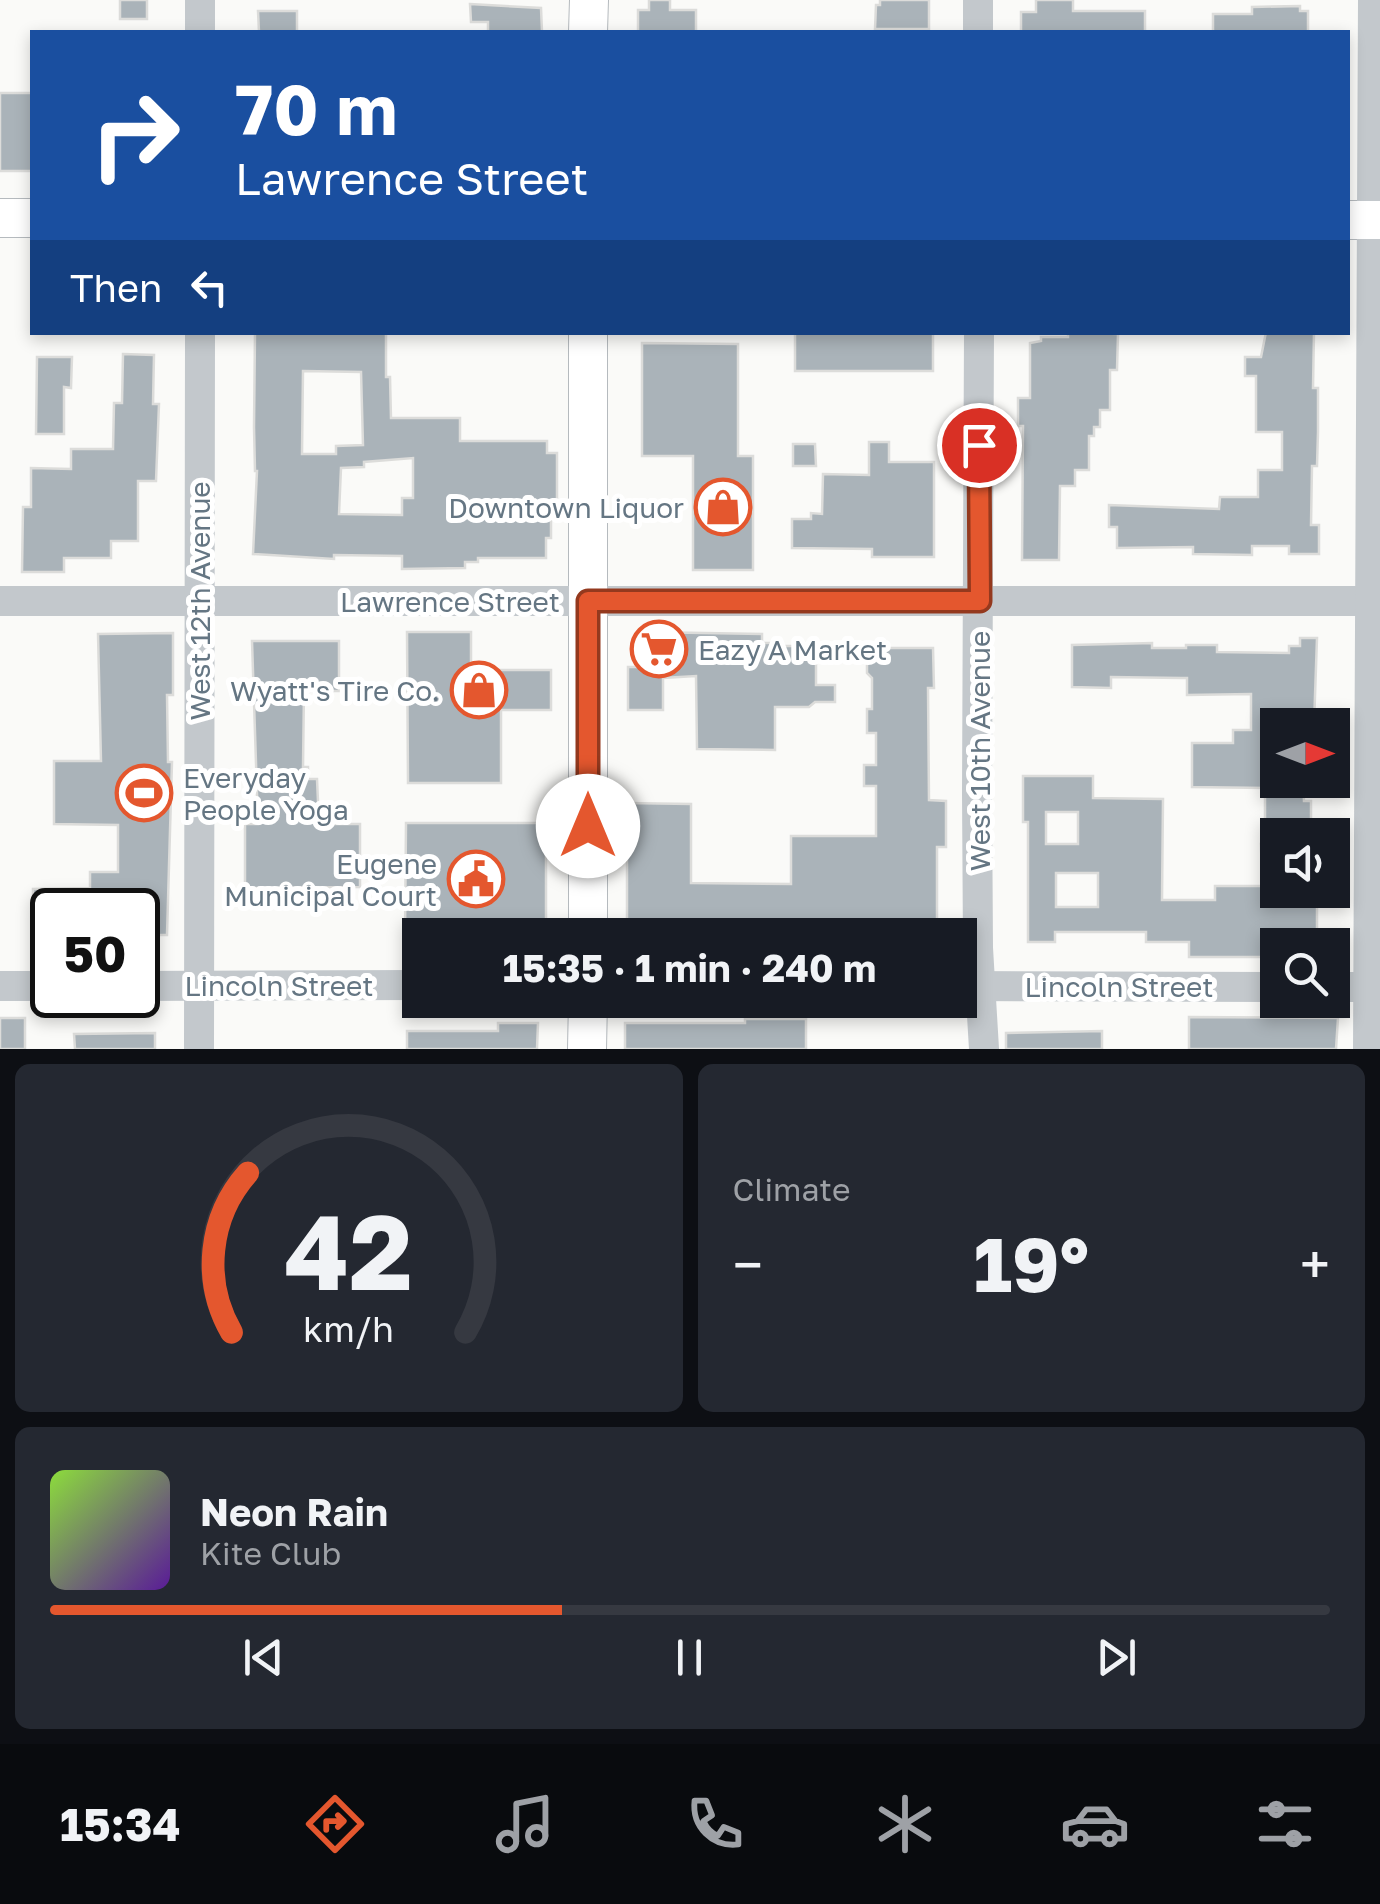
<!DOCTYPE html>
<meta charset="utf-8">
<style>
body{margin:0;font-family:"Golos Text",sans-serif;background:#242831;color:#f1f3f6;height:100vh;display:flex;flex-direction:column;font-size:38px;white-space:nowrap}
*{box-sizing:border-box;margin:0}
p{font-size:32px;color:#9ea1a6}
.icon{flex:none;width:55px;height:55px;fill:none;stroke:currentColor;stroke-width:2;stroke-linecap:round;stroke-linejoin:round}
.map{position:relative;height:1049px;overflow:hidden}
.sheet{display:flex;flex-direction:column;gap:15px;padding:15px;background:#0d0f14;flex:1}
.sheet>*{flex:none}
.banner{position:absolute;left:30px;top:30px;width:1320px;height:305px;border-radius:0px;box-shadow:0 5px 15px #0003;background:#1a4fa0;color:#fff;overflow:hidden}
.needle{width:65px;rotate:90deg}
.controls{position:absolute;left:1260px;top:708px;display:grid;gap:20px}
.controls a{display:grid;place-items:center;width:90px;height:90px;border-radius:0px;background:#171b24;box-shadow:0 5px 15px #0003;font-size:50px}
.speed{position:absolute;left:30px;top:888px;display:flex;gap:20px;font-size:50px;font-weight:700;text-align:center}
.speed>*{display:grid;place-content:center;width:130px;height:130px;border-radius:50%;background:#171b24;box-shadow:0 5px 15px #0003;line-height:1}
.speed .limit{border:5px solid #111;border-radius:15px;background:#fff;color:#111}
.pin{position:absolute;display:grid;place-items:center;width:85px;height:85px;color:#fff;margin:-42px;border:5px solid #fff;border-radius:50%;box-shadow:0 2px 10px #0007}
.me{position:absolute;width:110px;margin:-55px;rotate:0deg;stroke-linejoin:round;filter:drop-shadow(0 0 8px #0008)}
.turn{display:flex;align-items:center;gap:35px;height:210px;padding:0 40px;font-size:45px}
.turn .icon{width:130px;height:130px;stroke-width:2.5}
.turn b{display:block;font-size:70px;line-height:85px}
.then{display:flex;align-items:center;height:95px;padding:0 40px;background:#0003;gap:20px;font-size:38px}
.big{font-size:75px;font-weight:700;line-height:1.1}
.sheet .card{flex:1;display:flex;flex-direction:column;justify-content:center;gap:15px;min-width:0;padding:0 35px;border-radius:15px;background:#242831}
.sheet .dial{align-items:center;gap:0}
.dial svg{height:260px;overflow:visible;fill:none;stroke:#363941;stroke-width:7;stroke-linecap:round;text-anchor:middle}
.dial text{fill:#f1f3f6;stroke:none}
.song{display:flex;align-items:center;gap:30px}
.cover{width:120px;height:120px;border-radius:15px;background:linear-gradient(135deg,hsl(90 70% 55%),hsl(270 70% 35%))}
.played{height:10px;border-radius:5px;background:linear-gradient(90deg,#e4572e 40%,#363941 40%)}
.keys{display:flex;justify-content:space-around;direction:ltr}
.heat{display:flex;justify-content:space-between;align-items:center;font-size:55px;direction:ltr}
.sheet .tiles{flex:1;display:grid;gap:15px;grid-template-columns:1fr 1fr}
.card:last-child{grid-column:span 2}
.trip{position:absolute;left:402px;top:918px;width:575px;height:100px;border-radius:0px;background:#171b24;box-shadow:0 5px 15px #0003;font-weight:700;line-height:100px;text-align:center}
.tabs{display:flex;height:160px;justify-content:space-around;align-items:center;background:#090b0e;color:#9ea1a6}
.tabs .icon{width:70px;height:70px}
.tabs .selected{color:#e4572e}
.tabs b{font-size:45px;color:#f1f3f6}
.map>svg:first-child{display:block}
</style>
<div class="map">
<svg width="1380" height="1049" viewBox="0 0 1380 1049">
<rect width="100%" height="100%" fill="#fafaf8"/>
<g fill="#aab3b9" stroke="#dcdcda" stroke-width="2.5" fill-rule="evenodd">
<rect x="120" y="0" width="27" height="19"/>
<polygon points="649,0 670,0 670,10 696,10 696,32 638,32 638,10 649,10"/>
<polygon points="880,0 929,0 929,29 875,29 876,5 880,5"/>
<polygon points="1036,0 1073,0 1073,11 1145,11 1145,32 1021,32 1021,12 1036,12"/>
<polygon points="470,4 541,8 542,32 488,32 488,22 471,22"/>
<polygon points="1300,6 1300,11 1308,11 1308,32 1213,32 1213,14 1252,14 1252,7"/>
<polygon points="258,11 297,11 297,32 259,32"/>
<rect x="0" y="93" width="32" height="78"/>
<path d="M255,332H386V377H390L391,418H460V441H547V453H557V513H551V538H546V558H478V562H465V568L402,569V556L334,555V559L253,554L257,471H255L254,427ZM303,371L361,372L363,445L336,446V454H302ZM413,458V498H402V515L339,514L341,468L364,467V462Z"/>
<rect x="795" y="332" width="138" height="39"/>
<polygon points="1068,332 1118,334 1117,370 1110,370 1110,410 1100,410 1100,427 1094,427 1094,436 1089,436 1089,470 1075,470 1075,486 1060,486 1059,560 1022,560 1023,426 1018,426 1018,398 1030,398 1030,343 1041,341 1041,337 1068,337"/>
<polygon points="1266,332 1314,332 1313,388 1318,388 1318,432 1317,466 1312,466 1311,525 1319,525 1319,554 1289,554 1289,546 1252,546 1252,555 1193,554 1193,547 1117,548 1117,527 1109,527 1109,505 1219,509 1220,497 1258,497 1258,470 1282,470 1282,432 1256,432 1256,376 1245,376 1245,357 1261,357"/>
<polygon points="642,343 738,344 738,456 753,456 753,570 693,570 693,456 642,456"/>
<polygon points="123,354 154,355 153,404 159,404 156,481 138,481 138,541 111,541 111,558 64,558 64,572 22,572 23,507 31,507 31,468 71,469 71,449 113,449 114,403 122,403"/>
<polygon points="37,357 72,357 71,388 64,387 64,434 36,434"/>
<polygon points="869,442 889,442 889,462 934,462 934,557 872,557 872,549 792,548 792,519 811,519 811,513 822,514 823,474 869,475"/>
<polygon points="793,444 815,444 816,466 793,466"/>
<polygon points="407,632 471,632 471,670 551,670 551,710 501,710 501,783 408,783"/>
<polygon points="646,632 762,634 762,643 774,643 774,646 816,646 816,685 835,685 835,702 815,702 809,707 775,707 775,750 697,749 696,676 663,678 663,710 628,710 628,667 646,667"/>
<polygon points="173,633 173,695 167,695 168,762 172,762 167,935 138,935 138,910 52,910 52,954 33,954 33,889 90,888 90,872 118,872 118,825 54,824 54,761 101,761 98,634"/>
<polygon points="1300,638 1317,638 1314,725 1278,725 1278,780 1303,780 1304,801 1311,801 1311,834 1265,834 1265,788 1192,787 1192,743 1233,743 1233,730 1251,730 1251,694 1187,695 1187,678 1181,678 1111,677 1111,688 1072,687 1072,645 1152,643 1152,648 1186,648 1186,645 1217,645 1217,652 1289,653 1289,646 1300,646"/>
<polygon points="252,641 339,641 339,691 304,691 303,767 308,767 308,779 317,779 319,824 360,824 360,887 245,888 245,824 258,824"/>
<polygon points="867,644 888,644 888,648 933,648 934,688 928,688 929,800 946,801 946,847 937,847 937,922 933,922 933,935 627,935 627,803 691,804 691,883 791,884 791,836 876,836 876,786 864,786 864,765 876,765 876,733 867,733 867,709 872,709 872,678 867,673"/>
<path d="M1023,776H1093V798L1163,799L1162,900H1215V886H1262L1261,844H1278V895H1312V901H1317V942L1262,943V957H1189V942H1146V932H1055V942H1028V822H1023ZM1046,812H1078V844H1046ZM1056,873H1098V907H1056Z"/>
<polygon points="406,823 546,823 546,935 405,935"/>
<polygon points="1189,1017 1338,1018 1336,1049 1189,1049"/>
<rect x="0" y="1018" width="25" height="31"/>
<polygon points="745,1019 806,1019 806,1049 625,1049 625,1023 745,1023"/>
<polygon points="498,1023 538,1023 537,1049 407,1049 407,1031 498,1031"/>
<polygon points="1102,1031 1102,1049 1006,1049 1006,1033"/>
<polygon points="155,1033 155,1049 75,1049 74,1034"/>
</g>
<g fill="none" stroke-linecap="round" stroke-linejoin="round">
<g stroke="#b5babe" stroke-width="40">
<g id="major">
<polyline points="588,32 589,0"/>
<polyline points="0,218 32,218"/>
<polyline points="1348,220 1380,220"/>
<polyline points="588,332 588,935"/>
<polyline points="587,1049 588,1000"/>
</g>
</g>
<g stroke="#c3c8cc" stroke-width="30">
<polyline points="978,0 978,32"/>
<polyline points="200,32 200,0"/>
<polyline points="979,332 977,793 978,948 984,1049"/>
<polyline points="0,601 1380,601"/>
<polyline points="0,986 52,986"/>
<polyline points="138,986 420,985"/>
<polyline points="960,986 1278,987"/>
<polyline points="1332,987 1380,987"/>
<polyline points="199,1049 200,332"/>
<polyline points="1368,1049 1373,0"/>
</g>
<use href="#major" stroke="#fff" stroke-width="38"/>
</g>
<g fill="none" stroke-linecap="round" stroke-linejoin="round">
<g stroke="#94391e" stroke-width="25">
<polyline id="route" points="588,826 588,601 980,601 979,445"/>
</g>
<use href="#route" stroke="#e4572e" stroke-width="18"/>
</g>
<defs>
<g id="shop-ring" transform="scale(2.875)"><circle r="9.5" fill="#fff" stroke="#e4572e" stroke-width="1.5"/><path d="M-5-2.5h2.3a2.7 3.5 0 0 1 5.4 0H5L5.5 6h-11ZM-1.5-2.5h3a1.5 2.3 0 0 0-3 0Z" fill="#e4572e"/></g>
<g id="supermarket-ring" transform="scale(2.875)"><circle r="9.5" fill="#fff" stroke="#e4572e" stroke-width="1.5"/><path d="M-6-5.5h2.5l.6 2H6L4.5 2H-2.5L-4.4-4H-6ZM-1.5 3.2a1.3 1.3 0 1 0 .1 0ZM3 3.2a1.3 1.3 0 1 0 .1 0Z" fill="#e4572e"/></g>
<g id="stadium-ring" transform="scale(2.875)"><circle r="9.5" fill="#fff" stroke="#e4572e" stroke-width="1.5"/><path d="M0-5a6.5 5 0 1 0 0 10a6.5 5 0 1 0 0-10ZM-3.5-1.8h7v3.6h-7Z" fill="#e4572e"/></g>
<g id="civic-ring" transform="scale(2.875)"><circle r="9.5" fill="#fff" stroke="#e4572e" stroke-width="1.5"/><path d="M-.6-6.5H3V-4.5H.6V-3L4-1V1h2V6H-6V1h2V-1L-.6-3ZM-1.2 2.5V6h2.4V2.5Z" fill="#e4572e"/></g>
</defs>
<g fill-rule="evenodd">
<use href="#shop-ring" x="723" y="507"/>
<use href="#supermarket-ring" x="659" y="649"/>
<use href="#shop-ring" x="479" y="690"/>
<use href="#stadium-ring" x="144" y="793"/>
<use href="#civic-ring" x="476" y="879"/>
</g>
<g text-anchor="middle" dominant-baseline="central" stroke-width="10" stroke-linejoin="round" paint-order="stroke">
<g font-size="28" fill="#657683" stroke="#fff" text-anchor="end">
<text x="684" y="507">Downtown Liquor</text>
<text x="698" y="649" text-anchor="start">Eazy A Market</text>
<text x="440" y="690">Wyatt's Tire Co.</text>
<text x="183" y="777" text-anchor="start">Everyday<tspan x="183" dy="32">People Yoga</tspan></text>
<text x="437" y="863">Eugene<tspan x="437" dy="32">Municipal Court</tspan></text>
</g>
<g font-size="28" fill="#657683" stroke="#fff">
<text transform="translate(199 601) rotate(-90)">West 12th Avenue</text>
<text x="450" y="601">Lawrence Street</text>
<text transform="translate(979 751) rotate(-90)">West 10th Avenue</text>
<text x="279" y="985">Lincoln Street</text>
<text x="1119" y="986">Lincoln Street</text>
</g>
</g>
</svg>
<div class="controls">
<a><svg class="needle" viewBox="-14 -14 28 28"><path d="M0-13l5 13h-10z" fill="#e53935"/><path d="M0 13l5-13h-10z" fill="#9ea1a6"/></svg></a>
<a><svg class="icon" aria-label="sound" viewBox="0 0 24 24"><path d="M4 9h4l5-4v14l-5-4H4zM17 9q2 3 0 6"/></svg></a>
<a><svg class="icon" aria-label="search" viewBox="0 0 24 24"><circle cx="10" cy="10" r="6"/><path d="M15 15l6 6"/></svg></a>
</div>
<div class="speed"><div class="limit">50</div></div>
<div class="pin" style="left:979px;top:445px;background:#d93025"><svg class="icon" aria-label="arrive" viewBox="0 0 24 24"><path d="M6 21V4h12l-3 4 3 4H6"/></svg></div>
<svg class="me" style="left:588px;top:826px" viewBox="-20 -20 40 40"><circle r="19" fill="#fff"/><path d="M0-13L10 11 0 6-10 11z" fill="#e4572e"/></svg>
<div class="trip">15:35 · 1 min · 240 m</div>
<div class="banner">
<div class="turn"><svg class="icon" aria-label="right" viewBox="0 0 24 24"><path d="M7 20v-9h11M14 6l5 5-5 5"/></svg><div><b>70 m</b>Lawrence Street</div></div>
<div class="then">Then<svg class="icon" aria-label="left" viewBox="0 0 24 24"><path d="M17 20v-9H6M10 6l-5 5 5 5"/></svg></div>
</div>
</div>
<section class="sheet">
<div class="tiles">
<div class="card dial"><svg viewBox="0 0 100 80">
<path d="M14 69A42 42 0 1 1 86 69"/>
<path d="M14 69A42 42 0 0 1 19 20" stroke="#e4572e"/>
<text x="50" y="56" font-size="32" font-weight="700">42</text>
<text x="50" y="72" font-size="11">km/h</text>
</svg></div>
<div class="card"><p>Climate</p>
<div class="heat"><a>−</a><b class="big">19°</b><a>+</a></div>
</div>
<div class="card">
<div class="song"><i class="cover"></i><div><b>Neon Rain</b><p>Kite Club</p></div></div>
<div class="played"></div>
<div class="keys"><svg class="icon" aria-label="previous" viewBox="0 0 24 24"><path d="M18 5L8 12l10 7zM5 5v14"/></svg><svg class="icon" aria-label="pause" viewBox="0 0 24 24"><path d="M8 5v14M16 5v14"/></svg><svg class="icon" aria-label="next" viewBox="0 0 24 24"><path d="M6 5l10 7-10 7zM19 5v14"/></svg></div>
</div>
</div>
</section>
<nav class="tabs">
<b>15:34</b>
<svg class="icon selected" aria-label="directions" viewBox="0 0 24 24"><path d="M12 3l9 9-9 9-9-9zM9 14v-3h6M13 9l2 2-2 2"/></svg>
<svg class="icon" aria-label="music" viewBox="0 0 24 24"><path d="M9 18V5l10-2v13"/><circle cx="6" cy="18" r="3"/><circle cx="16" cy="16" r="3"/></svg>
<svg class="icon" aria-label="phone" viewBox="0 0 24 24"><path d="M5 4h4l2 5-3 2q2 4 5 5l2-3 5 2v4C11 20 4 13 5 4z"/></svg>
<svg class="icon" aria-label="climate" viewBox="0 0 24 24"><path d="M12 3v18M4 7l16 10M4 17L20 7"/></svg>
<svg class="icon" aria-label="car" viewBox="0 0 24 24"><path d="M5 17H2v-5l4-1 3-4h7l3 4 3 1v5h-3M9 17h6M6 11h13"/><circle cx="7" cy="17" r="2"/><circle cx="17" cy="17" r="2"/></svg>
<svg class="icon" aria-label="filters" viewBox="0 0 24 24"><path d="M4 7h16M4 17h16"/><circle cx="9" cy="7" r="2"/><circle cx="15" cy="17" r="2"/></svg>
</nav>
